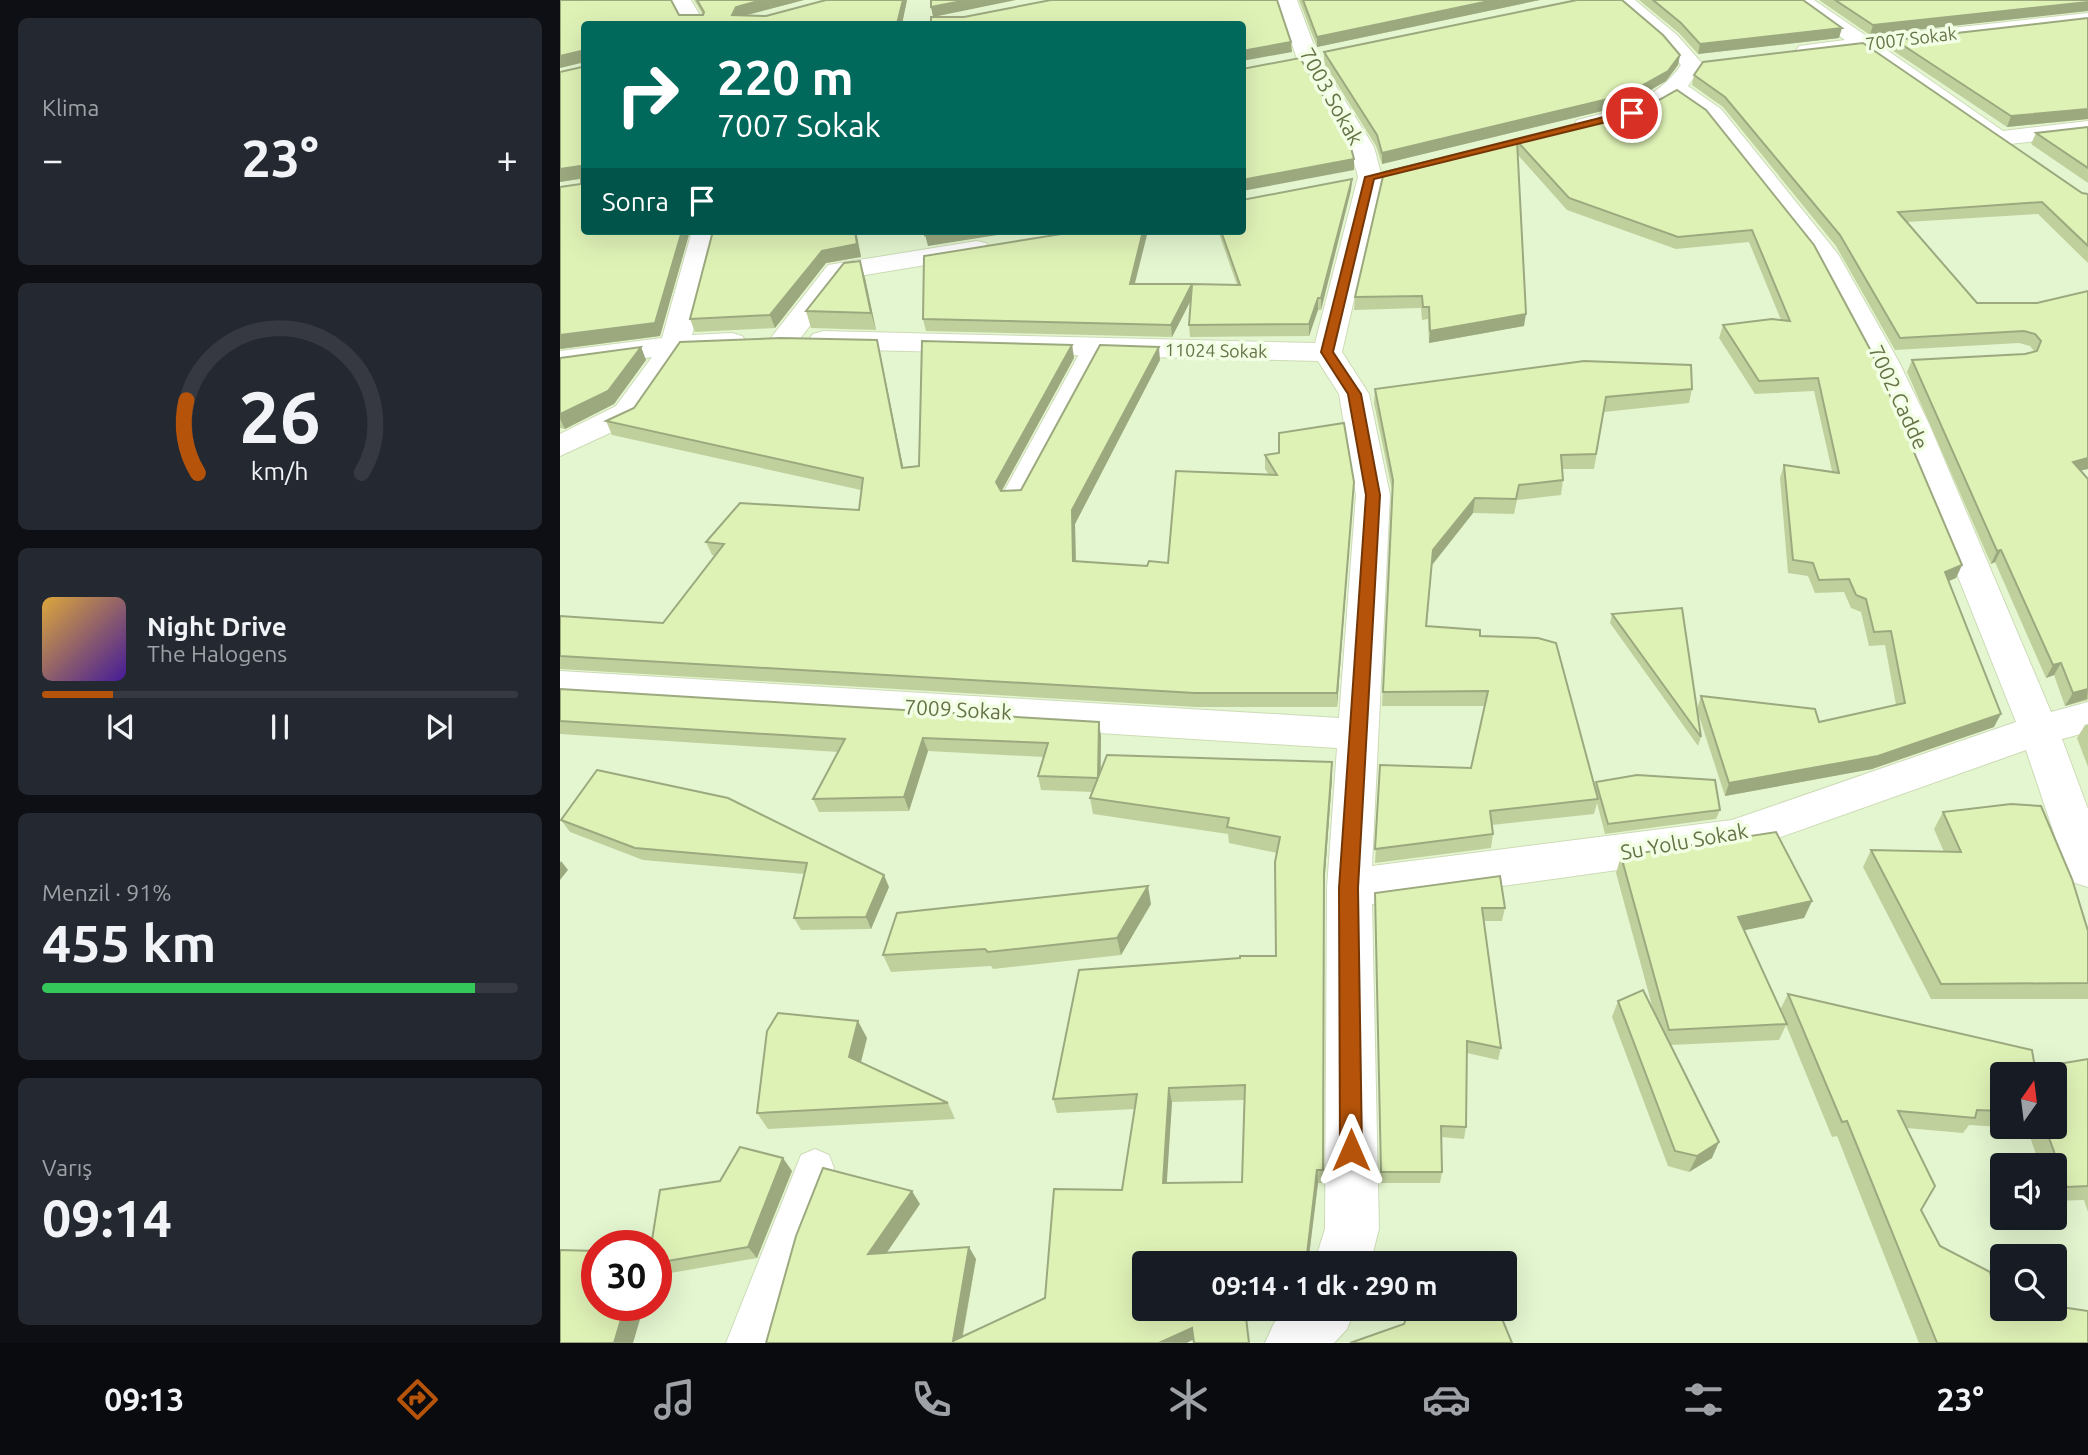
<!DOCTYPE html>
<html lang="tr">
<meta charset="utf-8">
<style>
body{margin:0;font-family:Ubuntu,sans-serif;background:#242831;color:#f1f3f6;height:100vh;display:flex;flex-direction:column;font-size:26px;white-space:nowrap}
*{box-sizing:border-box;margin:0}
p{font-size:23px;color:#9ea1a6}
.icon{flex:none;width:38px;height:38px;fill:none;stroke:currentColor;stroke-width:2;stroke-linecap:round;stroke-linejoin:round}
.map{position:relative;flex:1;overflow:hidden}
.panel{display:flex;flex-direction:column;gap:18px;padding:18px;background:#0d0f14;width:560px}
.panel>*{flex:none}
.banner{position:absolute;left:21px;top:21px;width:665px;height:214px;border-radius:7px;box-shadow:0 7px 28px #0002;background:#00695c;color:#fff;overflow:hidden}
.needle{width:46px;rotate:14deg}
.controls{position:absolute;left:1430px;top:1062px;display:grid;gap:14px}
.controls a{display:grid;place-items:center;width:77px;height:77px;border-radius:7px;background:#171b24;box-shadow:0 7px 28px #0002;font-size:35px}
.speed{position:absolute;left:21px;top:1230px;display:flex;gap:14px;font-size:35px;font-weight:700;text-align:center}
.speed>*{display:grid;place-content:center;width:91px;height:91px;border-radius:50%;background:#171b24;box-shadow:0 7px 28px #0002;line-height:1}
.speed .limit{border:10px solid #d22;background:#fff;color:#111}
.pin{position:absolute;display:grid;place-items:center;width:60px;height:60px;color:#fff;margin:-30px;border:4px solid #fff;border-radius:50%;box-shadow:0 2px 7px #0007}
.me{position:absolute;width:77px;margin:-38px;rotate:0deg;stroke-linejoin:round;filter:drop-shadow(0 0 5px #0008)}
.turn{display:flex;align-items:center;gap:24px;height:147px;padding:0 21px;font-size:32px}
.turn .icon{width:91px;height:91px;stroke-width:2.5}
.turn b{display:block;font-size:49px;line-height:60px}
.then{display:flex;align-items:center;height:66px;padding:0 21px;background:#0003;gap:14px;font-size:26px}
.big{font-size:52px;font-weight:700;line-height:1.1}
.panel .card{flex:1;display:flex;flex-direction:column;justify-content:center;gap:10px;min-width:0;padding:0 24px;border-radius:10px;background:#242831}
.panel .dial{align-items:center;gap:0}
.dial svg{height:182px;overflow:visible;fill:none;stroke:#363941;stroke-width:7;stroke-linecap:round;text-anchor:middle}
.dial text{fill:#f1f3f6;stroke:none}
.song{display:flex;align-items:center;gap:21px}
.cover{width:84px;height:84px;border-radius:10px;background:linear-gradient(135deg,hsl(40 70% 55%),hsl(260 70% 35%))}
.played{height:7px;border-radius:4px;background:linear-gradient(90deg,#b45309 15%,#363941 15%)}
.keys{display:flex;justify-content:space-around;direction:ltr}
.heat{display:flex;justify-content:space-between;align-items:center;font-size:38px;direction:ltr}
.charge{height:10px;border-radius:5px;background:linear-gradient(90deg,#34c759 91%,#363941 0)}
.trip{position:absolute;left:572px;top:1251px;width:385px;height:70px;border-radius:7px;background:#171b24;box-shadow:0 7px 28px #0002;font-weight:700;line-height:70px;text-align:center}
.dock{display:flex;height:112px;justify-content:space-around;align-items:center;background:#090b0e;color:#9ea1a6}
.dock .icon{width:49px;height:49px}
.dock .selected{color:#b45309}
.dock b{font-size:32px;color:#f1f3f6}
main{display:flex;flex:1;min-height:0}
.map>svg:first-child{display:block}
</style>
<main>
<section class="panel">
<div class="card"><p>Klima</p>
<div class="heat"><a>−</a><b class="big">23°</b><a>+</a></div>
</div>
<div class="card dial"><svg viewBox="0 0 100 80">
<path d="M14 69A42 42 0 1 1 86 69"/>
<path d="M14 69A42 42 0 0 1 9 37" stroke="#b45309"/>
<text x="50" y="56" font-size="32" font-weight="700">26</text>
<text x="50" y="72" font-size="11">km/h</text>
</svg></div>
<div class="card">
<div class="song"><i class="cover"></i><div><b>Night Drive</b><p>The Halogens</p></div></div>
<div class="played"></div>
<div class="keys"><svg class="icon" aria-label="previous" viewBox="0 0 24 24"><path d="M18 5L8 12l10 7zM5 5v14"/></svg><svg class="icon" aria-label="pause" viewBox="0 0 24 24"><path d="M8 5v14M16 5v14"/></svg><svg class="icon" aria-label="next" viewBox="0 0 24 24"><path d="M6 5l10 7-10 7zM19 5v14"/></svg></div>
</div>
<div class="card"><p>Menzil · 91%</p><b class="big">455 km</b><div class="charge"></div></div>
<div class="card"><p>Varış</p><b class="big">09:14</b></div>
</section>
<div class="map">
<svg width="1528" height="1343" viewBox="0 0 1528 1343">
<rect width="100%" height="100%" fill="#edfcdf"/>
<path fill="#e4f6d0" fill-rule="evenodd" d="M0,0H1528V1343H0ZM24,24H682V231H24ZM1442,1074H1494V1127H1442ZM1442,1166H1494V1218H1442ZM37,1246H96V1306H37ZM1442,1256H1494V1309H1442ZM584,1264H945V1309H584Z"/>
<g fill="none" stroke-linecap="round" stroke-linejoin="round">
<g stroke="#cddbb6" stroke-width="2">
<g id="lane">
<polygon points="534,341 545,347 465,497 462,502 444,502 441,497 523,347"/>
<polygon points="255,1149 269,1155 274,1168 208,1343 166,1343 241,1155"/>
</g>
</g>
<g stroke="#cddbb6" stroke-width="2">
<g id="street">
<polygon points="111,0 131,0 145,24 125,24"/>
<path d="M717,0H737L759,59L814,147L822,177L782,352L809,394L830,495L812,866L1172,820L1456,722L1338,426L1309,362L1253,256L1145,119L1115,98L1080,118L1025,132L1014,125L1017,120C1058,110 1096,101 1121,65L1103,43L1053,0H1075L1117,35L1139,60L1143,64L1128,86L1161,109L1278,254L1339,362L1370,426L1491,712L1528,702V732L1502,739L1528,809V887L1512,882L1506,869L1466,750L1173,854L812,904L819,1229L810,1264H754L765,1229L767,888L777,748L0,699V671L779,718L796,495L779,394L758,361L263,349L253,346L248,340L253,334L263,331L755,343L798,177L790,147L737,59Z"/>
<polygon points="1231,0 1254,0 1308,37 1528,13 1528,25 1324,48 1443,131 1528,121 1528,135 1441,145 1433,143 1300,50 1239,54 1236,50 1239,46 1285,40"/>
<polygon points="132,231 158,231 132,335 172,333 182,336 187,342 182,348 124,353 78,420 0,456 0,434 56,406 92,357 0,369 0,351 102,338"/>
<polygon points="417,241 426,243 430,249 426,255 287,278 235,345 225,348 215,345 210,339 268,265"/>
<polygon points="727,1309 795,1309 787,1329 774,1343 705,1343 714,1323"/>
</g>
</g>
<use href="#lane" fill="#fff" fill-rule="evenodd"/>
<use href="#street" fill="#fff" fill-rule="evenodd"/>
</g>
<g fill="#c0d09d" fill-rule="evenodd">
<polygon points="134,0 244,0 187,15 206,16 266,0 347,0 342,24 24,231 130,231 100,336 0,349 0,187 21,184 21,179 0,182 22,67 22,63 0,68 119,15 143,15"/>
<polygon points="739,0 980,0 757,47"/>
<polygon points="1079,0 1243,0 1279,38 1138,54 1119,33"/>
<polygon points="1259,0 1528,0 1310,35"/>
<polygon points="1528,18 1528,119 1447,127 1332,50 1335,40"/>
<polygon points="764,52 1120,55 1118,65 1106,81 1063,106 822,164 816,146 764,63"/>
<polygon points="1134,75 1528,194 1528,263 1478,214 1347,222 1417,303 1477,303 1521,471 1528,479 1528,700 1505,706 1494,675 1486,678 1435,562 1431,564 1347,372 1352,360 1465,354 1474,351 1470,346 1459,343 1335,350 1276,246 1163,107 1132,85"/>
<polygon points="1117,90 1402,565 1396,578 1389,581 1434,727 1312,769 1165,796 1137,710 1141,737 1138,746 1050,623 1052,614 1137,709 1141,696 1259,722 1336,705 1325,645 1309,646 1301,612 1291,608 1284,592 1255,593 1248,576 1228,573 1220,478 1224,465 1272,471 1254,391 1195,394 1159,338 1163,325 1221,320 1189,242 1116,249 1007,210 957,154 964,326 869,343 868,319 862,320 861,308 794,310 795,297 824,172 1083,109"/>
<polygon points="1528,127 1528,183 1471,144 1476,133"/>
<polygon points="792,179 791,190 761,310 758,310 749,336 630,337 629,325 631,300 612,337 366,331 363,319 575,284 677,285 658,231 682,231"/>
<polygon points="153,231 296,231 301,257 266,263 215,328 135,332 130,319"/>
<polygon points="305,278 316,330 251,328 246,311"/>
<polygon points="317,340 320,353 343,467 359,466 512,345 514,358 441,491 461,490 600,360 515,524 516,561 587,566 608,563 709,475 705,469 705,455 794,482 777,707 636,707 0,669 0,616 103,623 155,556 152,555 146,542 299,510 301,490 52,435 46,421"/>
<polygon points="81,347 86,360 54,404 5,429 0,428 0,358"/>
<polygon points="815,389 1132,389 1129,403 1044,412 1034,469 1002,469 1003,480 1001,495 957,500 954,514 913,513 872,565 867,626 920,636 1035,788 1036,782 1160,810 1156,819 1045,834 1037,803 1034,814 932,825 933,834 931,848 815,863 820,765 911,768 925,706 822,706 833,495 814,403"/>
<path d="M0,689L541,736V771L772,762V778L764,888L763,1183H758L748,1264H584L634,1340L206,1343L360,1204L326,1253L416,1259L403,1336L485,1298L562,1190L575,1109L497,1113L493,1099L716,956L717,853L669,843L668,834L533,814L530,798L533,792L481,790L478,776L484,757L368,751L349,811L259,812L253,799L278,752L0,734ZM684,1100L682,1182L606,1183L612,1102Z"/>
<polygon points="1528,724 1528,767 1517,738 1525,725"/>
<polygon points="37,770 329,887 311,929 241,930 234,918 244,874 83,860 10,832 1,820"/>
<polygon points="1383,812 1528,931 1528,999 1371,999 1303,867 1311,850 1384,852 1374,829"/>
<polygon points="1061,856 1252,901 1244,918 1184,930 1220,1010 1228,994 1475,1068 1528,1059 1528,1212 1524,1200 1494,1201 1494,1166 1480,1166 1467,1128 1446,1127 1494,1127 1442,1074 1442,1127 1409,1125 1403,1133 1346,1128 1361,1210 1380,1246 1435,1296 1528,1343 1359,1343 1277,1136 1272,1137 1226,1025 1219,1040 1111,1045 1152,1158 1129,1172 1108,1166 1052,1017 1058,1001 1094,1013 1056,873"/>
<polygon points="815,893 945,908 942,921 923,921 941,1048 938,1060 907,1053 906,1127 904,1139 881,1137 882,1172 880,1183 821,1183 815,906"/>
<polygon points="591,904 561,955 433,969 431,966 331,972 323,955"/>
<polygon points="307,1038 301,1062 388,1103 395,1119 208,1129 197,1113"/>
<polygon points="232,1171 197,1258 99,1275 96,1273 96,1246"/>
</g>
<g fill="#9ca97f">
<polygon points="202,0 244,0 179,17 172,15 176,7"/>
<polygon points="343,0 347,0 342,24 337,24"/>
<polygon points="407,0 456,0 373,17 371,7"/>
<polygon points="934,0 980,0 757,47 757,37"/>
<polygon points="1528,2 1528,11 1310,35 1313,25"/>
<polygon points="1282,28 1279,38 1138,54 1140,44"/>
<polygon points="731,42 732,52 682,61 682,51"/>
<polygon points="21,51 24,62 0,68 0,56"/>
<polygon points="1120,55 1118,65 1106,81 1063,106 822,164 822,153"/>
<polygon points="1528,109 1528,119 1447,127 1451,116"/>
<polygon points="794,159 794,170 682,191 682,180"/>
<polygon points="21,166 24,178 0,182 0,169"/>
<polygon points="792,179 791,190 761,310 761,298"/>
<polygon points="122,231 130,231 100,336 0,349 0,335"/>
<polygon points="295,231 296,231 301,257 266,263 215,328 210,315 262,251"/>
<polygon points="387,231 462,231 368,246 365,235"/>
<polygon points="583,231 588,231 572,295 570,284"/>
<polygon points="300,261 305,278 316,330 311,313"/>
<polygon points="632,284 633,296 612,337 611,325"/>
<polygon points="758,298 758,310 749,336 749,324"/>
<polygon points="966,314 964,326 869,343 870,331"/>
<polygon points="317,340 320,353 346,481 342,468"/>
<polygon points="512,345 514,358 439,496 436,482"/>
<polygon points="81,347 86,360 54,404 5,429 0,419 0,414"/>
<polygon points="599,347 600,360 515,524 516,574 513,561 512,510"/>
<polygon points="1528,458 1528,469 1506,474 1513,462"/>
<polygon points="794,482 793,495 777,707 777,693"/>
<polygon points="915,498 913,513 872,565 873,550"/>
<polygon points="1441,550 1435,562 1431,564 1437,551"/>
<polygon points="1402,565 1396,578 1379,585 1385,572"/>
<polygon points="1501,663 1494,675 1486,678 1493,665"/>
<polygon points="1528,689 1527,699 1505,706 1513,693"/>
<polygon points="1441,714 1434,727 1312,769 1165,796 1169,783"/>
<polygon points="539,722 541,736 540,792 538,778"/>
<polygon points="363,738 368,751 349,811 344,797"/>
<polygon points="772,762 772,778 764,888 763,1183 764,872"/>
<polygon points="1,861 8,870 0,880 0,863"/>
<polygon points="324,875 329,887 311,929 306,917"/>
<polygon points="588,886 591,904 561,955 557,938"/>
<polygon points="1252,901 1244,918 1171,933 1178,917"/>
<polygon points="298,1021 307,1038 298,1073 289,1057"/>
<polygon points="609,1088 612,1102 606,1196 603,1183"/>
<polygon points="1159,1142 1152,1158 1129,1172 1137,1156"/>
<polygon points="223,1158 232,1171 197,1258 188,1247"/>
<polygon points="757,1170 758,1183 748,1264 747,1254"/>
<polygon points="352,1191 360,1204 317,1267 308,1254"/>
<polygon points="409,1247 416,1259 401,1343 393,1341"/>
<polygon points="65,1306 84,1306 73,1343 54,1343"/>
<polygon points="632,1328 634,1339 627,1343 599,1343"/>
</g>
<g fill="#dff2b6" stroke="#9ca97f" stroke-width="2" fill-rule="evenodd">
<polygon points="0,0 111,0 119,15 143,15 144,12 137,0 202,0 176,7 172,15 206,16 266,0 343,0 337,24 24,24 24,231 122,231 95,323 0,335 0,187 21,184 21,166 0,169 0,72 22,67 21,51 0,56"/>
<polygon points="371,0 407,0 371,7"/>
<polygon points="491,0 717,0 731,42 682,51 682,24 371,24 371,17 404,17"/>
<polygon points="743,0 934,0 757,37"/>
<polygon points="1017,0 1062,0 1103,35 1120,55 1108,71 1065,95 822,153 817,135 764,52"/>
<polygon points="1093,0 1243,0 1282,28 1140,44 1121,23"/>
<polygon points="1275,0 1528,0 1528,2 1313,25"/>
<polygon points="1528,18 1528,109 1451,116 1335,40"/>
<polygon points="1303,43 1522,193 1528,194 1528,246 1482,202 1338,212 1417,303 1477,303 1528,291 1528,458 1513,462 1528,479 1528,689 1513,693 1501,663 1493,665 1441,550 1437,551 1352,360 1465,354 1477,351 1481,341 1475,334 1464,331 1340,338 1280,235 1165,97 1134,75 1143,62"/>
<polygon points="740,58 788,137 794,159 682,180 682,69"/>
<polygon points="1117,90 1146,110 1254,245 1311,351 1402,565 1385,572 1441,714 1318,756 1169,783 1141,696 1255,709 1259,722 1345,703 1331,631 1314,632 1306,599 1296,595 1289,579 1259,580 1253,563 1233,560 1224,465 1279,473 1258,378 1199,381 1163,325 1212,319 1230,321 1192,230 1118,237 1009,198 957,141 966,314 870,331 869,307 863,307 862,296 795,297 824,172 1083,109"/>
<polygon points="1528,127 1528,168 1476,133"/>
<polygon points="792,179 761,298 758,298 749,324 629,325 632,284 680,285 661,231 682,231 682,200"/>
<polygon points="153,231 295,231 297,244 262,251 210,315 130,319"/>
<polygon points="365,231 387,231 365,235"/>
<polygon points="520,231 583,231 570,284 632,284 611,325 363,319 364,256"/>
<polygon points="300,261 311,313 246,311 284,263"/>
<polygon points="221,338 317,340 342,468 359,466 362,341 512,345 436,482 441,491 461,490 540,345 599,347 512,510 513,561 587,566 589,561 608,563 616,471 717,475 705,455 719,453 719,433 784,423 794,482 777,693 635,693 0,656 0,616 103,623 164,544 146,542 180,503 299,510 303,478 46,421 74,408 120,342"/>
<polygon points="81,347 48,391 0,414 0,358"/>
<polygon points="1024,361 1131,365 1132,389 1046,397 1036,454 1001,455 1003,480 959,485 956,499 915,498 873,550 866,626 920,630 920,636 978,638 996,643 1038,799 930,811 933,834 815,849 820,765 911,768 928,691 823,692 833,480 815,389"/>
<polygon points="1122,608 1141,737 1052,614"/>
<polygon points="0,689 539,722 538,778 478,776 488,743 363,738 344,797 253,799 285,739 0,721"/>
<path d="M547,755L772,762L764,872L763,1170H757L747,1254L679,1257L680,1264H584V1309H685L689,1343H634L632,1328L599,1343H206L236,1236L263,1168L352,1191L308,1254L409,1247L393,1341L485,1298L494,1189L562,1190L577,1094L493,1099L519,970L680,958V956H716L715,862L720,837L667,827L669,818L530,798ZM685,1085L682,1182L603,1183L609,1088Z"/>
<polygon points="37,770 168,798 324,875 306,917 234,918 247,863 75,848 1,820"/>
<polygon points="1077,775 1155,780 1160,810 1048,824 1036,782"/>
<polygon points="1451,804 1481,806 1512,879 1528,931 1528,983 1381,984 1311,850 1401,852 1383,812"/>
<polygon points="1216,832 1252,901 1178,917 1227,1024 1109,1030 1061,856"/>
<polygon points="940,876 945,908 922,908 941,1048 907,1041 906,1127 881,1126 882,1172 821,1172 815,893"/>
<polygon points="588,886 557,938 428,952 425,949 323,955 337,913"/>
<polygon points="1083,990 1159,1142 1137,1156 1115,1151 1058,1001"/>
<polygon points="1228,994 1472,1050 1475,1068 1528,1059 1528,1186 1507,1187 1485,1127 1494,1127 1494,1074 1442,1074 1442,1111 1417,1110 1415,1118 1338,1111 1375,1186 1361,1210 1380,1246 1430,1272 1435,1296 1442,1297 1442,1309 1494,1309 1494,1306 1528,1311 1528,1343 1377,1343 1287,1121 1282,1122"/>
<polygon points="218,1013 298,1021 289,1057 388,1103 197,1113 207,1031"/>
<polygon points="180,1147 223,1158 188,1247 96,1263 96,1246 91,1246 100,1190 160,1181"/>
<polygon points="0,1250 37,1251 37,1306 65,1306 54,1343 0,1343"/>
<polygon points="866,1309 938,1309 952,1343 790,1343 844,1324 848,1313"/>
</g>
<polygon fill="#b45309" stroke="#753606" stroke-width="2" points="1072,110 1075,115 814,179 773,352 801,394 820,495 798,888 802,1150 799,1158 791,1161 784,1158 780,1150 779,888 806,495 788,394 761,352 805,177"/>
<g text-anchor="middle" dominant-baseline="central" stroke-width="7" stroke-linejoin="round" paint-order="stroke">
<g font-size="18" fill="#677247" stroke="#f2ffe5">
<text transform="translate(1351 38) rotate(-7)">7007 Sokak</text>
<text transform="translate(656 350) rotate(1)">11024 Sokak</text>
</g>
<g font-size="21" fill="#677247" stroke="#f2ffe5">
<text transform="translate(772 96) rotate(61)">7003 Sokak</text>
<text transform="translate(1339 397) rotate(65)">7002 Cadde</text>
<text transform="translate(398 709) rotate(3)">7009 Sokak</text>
<text transform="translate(1124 841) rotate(-10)">Su Yolu Sokak</text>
</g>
</g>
</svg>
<div class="controls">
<a><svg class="needle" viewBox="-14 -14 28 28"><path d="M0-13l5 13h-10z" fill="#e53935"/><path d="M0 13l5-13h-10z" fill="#9ea1a6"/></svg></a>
<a><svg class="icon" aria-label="sound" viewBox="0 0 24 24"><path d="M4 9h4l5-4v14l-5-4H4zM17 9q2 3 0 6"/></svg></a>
<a><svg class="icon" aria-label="search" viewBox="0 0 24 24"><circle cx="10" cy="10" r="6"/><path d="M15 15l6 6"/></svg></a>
</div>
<div class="speed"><div class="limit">30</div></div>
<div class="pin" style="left:1072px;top:113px;background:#d93025"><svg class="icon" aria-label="arrive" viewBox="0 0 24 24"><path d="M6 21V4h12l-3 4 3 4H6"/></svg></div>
<svg class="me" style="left:791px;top:1150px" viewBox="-20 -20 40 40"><path d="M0-17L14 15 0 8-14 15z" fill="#b45309" stroke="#fff" stroke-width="4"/></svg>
<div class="trip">09:14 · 1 dk · 290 m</div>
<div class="banner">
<div class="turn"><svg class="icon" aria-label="right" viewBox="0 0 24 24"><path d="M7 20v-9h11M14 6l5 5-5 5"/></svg><div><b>220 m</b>7007 Sokak</div></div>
<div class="then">Sonra<svg class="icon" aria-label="arrive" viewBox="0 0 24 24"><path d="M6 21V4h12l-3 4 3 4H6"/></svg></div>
</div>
</div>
</main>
<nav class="dock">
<b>09:13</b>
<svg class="icon selected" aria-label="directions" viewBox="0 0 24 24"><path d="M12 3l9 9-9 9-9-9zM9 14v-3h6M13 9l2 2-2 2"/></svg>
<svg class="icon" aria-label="music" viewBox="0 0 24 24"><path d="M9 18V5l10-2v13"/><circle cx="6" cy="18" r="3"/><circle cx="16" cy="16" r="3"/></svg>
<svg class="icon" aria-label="phone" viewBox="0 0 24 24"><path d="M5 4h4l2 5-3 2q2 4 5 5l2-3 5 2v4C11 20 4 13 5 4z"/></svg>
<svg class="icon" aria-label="climate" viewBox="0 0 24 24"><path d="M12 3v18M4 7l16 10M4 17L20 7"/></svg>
<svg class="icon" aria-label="car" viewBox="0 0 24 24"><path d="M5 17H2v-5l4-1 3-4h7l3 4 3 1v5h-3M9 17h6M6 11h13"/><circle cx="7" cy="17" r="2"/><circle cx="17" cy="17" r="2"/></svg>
<svg class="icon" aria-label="filters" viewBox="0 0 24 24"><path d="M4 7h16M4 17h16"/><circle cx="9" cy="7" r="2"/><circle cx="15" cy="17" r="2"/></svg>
<b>23°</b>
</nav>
